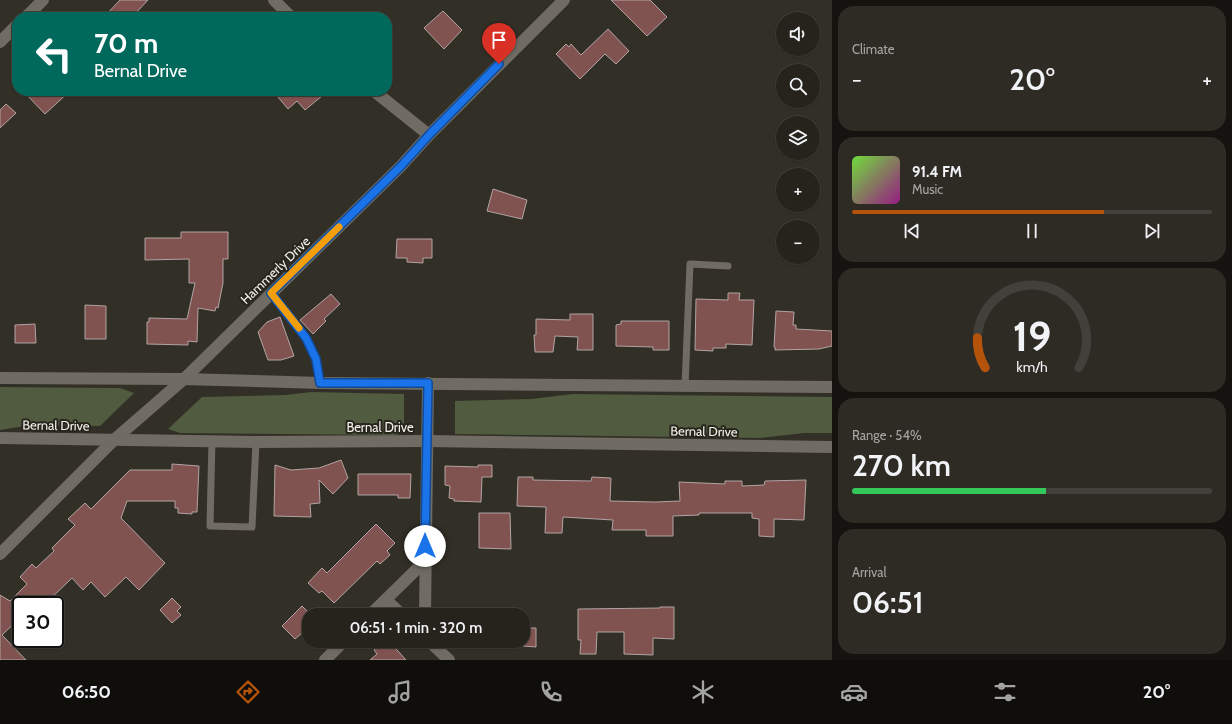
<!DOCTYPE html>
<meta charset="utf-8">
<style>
body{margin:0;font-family:Cabin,sans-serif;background:#2e2b25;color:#f1f3f6;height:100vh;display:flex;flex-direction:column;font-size:15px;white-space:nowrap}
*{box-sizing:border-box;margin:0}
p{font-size:13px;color:#a4a4a3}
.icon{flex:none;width:22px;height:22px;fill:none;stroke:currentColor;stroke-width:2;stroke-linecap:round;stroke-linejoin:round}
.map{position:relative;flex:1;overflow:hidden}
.details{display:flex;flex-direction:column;gap:6px;padding:6px;background:#15130f;width:400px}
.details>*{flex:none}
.banner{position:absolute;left:12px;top:12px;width:380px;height:84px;border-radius:16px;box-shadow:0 1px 3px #0004,0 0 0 1px #42403b;background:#00695c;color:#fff;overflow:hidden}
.buttons{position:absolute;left:776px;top:12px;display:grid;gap:8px}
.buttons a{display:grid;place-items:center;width:44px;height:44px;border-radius:50%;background:#26231c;box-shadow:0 1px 3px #0004,0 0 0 1px #42403b;font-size:20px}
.speed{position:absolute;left:12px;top:596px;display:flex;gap:8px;font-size:20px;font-weight:700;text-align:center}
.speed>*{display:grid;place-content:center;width:52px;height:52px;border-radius:50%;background:#26231c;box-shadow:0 1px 3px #0004,0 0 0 1px #42403b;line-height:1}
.speed .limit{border:2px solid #111;border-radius:6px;background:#fff;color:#111}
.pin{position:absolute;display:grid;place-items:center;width:34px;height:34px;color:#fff;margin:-41px -17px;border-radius:50% 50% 50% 0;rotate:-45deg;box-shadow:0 0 4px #0007}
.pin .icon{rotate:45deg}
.me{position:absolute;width:44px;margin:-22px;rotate:0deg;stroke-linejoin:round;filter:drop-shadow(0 0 3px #0008)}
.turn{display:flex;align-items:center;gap:14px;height:84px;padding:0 16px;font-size:18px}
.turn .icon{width:52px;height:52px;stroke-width:2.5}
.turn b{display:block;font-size:28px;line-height:34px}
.big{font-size:30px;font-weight:600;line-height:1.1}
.details .widget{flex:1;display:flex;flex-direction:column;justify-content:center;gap:6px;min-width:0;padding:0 14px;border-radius:16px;background:#2e2b25}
.details .dial{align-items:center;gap:0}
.dial svg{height:104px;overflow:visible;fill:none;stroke:#42403b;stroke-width:7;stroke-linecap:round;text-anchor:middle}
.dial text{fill:#f1f3f6;stroke:none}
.song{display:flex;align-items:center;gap:12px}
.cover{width:48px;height:48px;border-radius:6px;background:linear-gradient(135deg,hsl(100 70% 55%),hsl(310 70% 35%))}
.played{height:4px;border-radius:2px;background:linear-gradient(90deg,#b45309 70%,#42403b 70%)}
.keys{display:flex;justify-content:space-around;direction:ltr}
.heat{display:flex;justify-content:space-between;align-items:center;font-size:22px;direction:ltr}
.charge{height:6px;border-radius:3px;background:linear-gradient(90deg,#34c759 54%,#42403b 0)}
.trip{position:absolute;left:302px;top:608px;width:228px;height:40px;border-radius:16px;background:#26231c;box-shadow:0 1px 3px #0004,0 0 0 1px #42403b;font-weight:600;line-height:40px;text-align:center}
.menu{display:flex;height:64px;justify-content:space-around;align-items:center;background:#0f0e0b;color:#a4a4a3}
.menu .icon{width:28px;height:28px}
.menu .selected{color:#b45309}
.menu b{font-size:18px;color:#f1f3f6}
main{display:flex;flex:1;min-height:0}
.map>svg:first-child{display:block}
</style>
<main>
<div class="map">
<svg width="832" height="660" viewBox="0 0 832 660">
<rect width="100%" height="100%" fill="#322f26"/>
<g fill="#505b3f">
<polygon points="0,387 120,388 134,393 100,426 31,425 0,430"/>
<polygon points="311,392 404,394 404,433 395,435 180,433 168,429 202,397 285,395"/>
<polygon points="573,394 832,397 832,433 804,433 760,438 455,434 455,401 531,399"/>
</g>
<g fill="#805351" stroke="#b2a4a4">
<polygon points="120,0 148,0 132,17 104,17"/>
<polygon points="611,0 650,0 667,17 647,36"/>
<polygon points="443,11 462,30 444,49 424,28"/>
<polygon points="608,29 629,51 616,64 605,54 580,79 556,54 566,44 569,47 571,44 581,55"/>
<polygon points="23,91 70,91 45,114"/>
<polygon points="273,91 328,91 305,110 297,101 288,109"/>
<polygon points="6,104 16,113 0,128 0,110"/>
<polygon points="493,189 527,200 522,219 487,211"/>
<polygon points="181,232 228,232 228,259 223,259 223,283 218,308 216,307 215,311 198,308 197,342 188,341 188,345 147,344 147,322 149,322 149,318 187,319 195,283 189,283 189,259 145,260 145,238 181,238"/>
<polygon points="397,239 432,239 432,258 423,258 423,263 407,262 407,258 396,258"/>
<polygon points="728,293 740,293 739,300 754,300 752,345 726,344 726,348 713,348 713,351 695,350 696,299 728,300"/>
<polygon points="331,294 340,304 324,319 326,321 313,334 300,320"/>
<polygon points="85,305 106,306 106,339 85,339"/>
<polygon points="776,311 794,312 793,325 796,325 796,329 832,331 832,346 819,349 775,350 775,347 774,347"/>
<polygon points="570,314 593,314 593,350 577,350 578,337 555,336 553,352 535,352 534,335 536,335 536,319 570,320"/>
<polygon points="280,317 294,356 281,360 268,360 258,332 267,322"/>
<polygon points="621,321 669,321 669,350 653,350 653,347 616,346 616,325 621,324"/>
<polygon points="35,324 36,343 15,343 15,325"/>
<polygon points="341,460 348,478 333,494 319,480 320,503 310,504 311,517 274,516 275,465 291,470 319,468"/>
<polygon points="172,464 199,466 197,512 192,512 192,514 178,513 178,508 175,508 175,501 127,501 121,518 165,563 139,590 126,577 105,597 91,582 83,590 72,578 44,605 21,605 21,617 2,635 26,660 0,660 0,595 10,601 27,584 20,577 32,564 36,568 54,551 52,548 75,525 68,519 85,503 91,509 130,470 172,470"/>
<polygon points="478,465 492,465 492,477 482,477 481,502 454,501 454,499 449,498 450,486 445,485 445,466 478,467"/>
<polygon points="358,474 411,474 410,498 398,498 398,495 358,495"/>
<polygon points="518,477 533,477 533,480 591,481 592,477 611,478 610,501 655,502 680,501 679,482 725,484 725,481 742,481 742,486 764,485 765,481 806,480 804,520 774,519 774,537 759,536 759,519 752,518 752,513 699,513 699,515 673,516 673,536 646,536 646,530 612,530 613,520 563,517 562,533 545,533 546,507 517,506"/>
<polygon points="479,513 510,513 511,549 479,548"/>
<polygon points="376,524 395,543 387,551 390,555 380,564 377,561 334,603 322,591 319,593 308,583 322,568 327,573"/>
<polygon points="172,598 181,607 177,611 181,615 172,623 160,610"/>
<polygon points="302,606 309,613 309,627 295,639 282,626"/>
<polygon points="660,607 674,607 674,639 653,638 653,655 624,654 624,632 597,632 596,654 580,654 581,640 578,640 578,609 660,608"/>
<polygon points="523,628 536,628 536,647 523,646"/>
<polygon points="389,641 406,660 370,660 377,654 374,650 382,642 385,645"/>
</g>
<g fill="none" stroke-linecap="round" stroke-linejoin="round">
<g stroke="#706c63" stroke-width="7">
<polyline points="271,293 307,338 316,359 321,383"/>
<polyline points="685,386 690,264 728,266"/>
<polyline points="212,440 210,526 252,527 256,442"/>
</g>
<g stroke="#706c63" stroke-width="12">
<polyline points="274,0 291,17"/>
<polyline points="26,17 43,0"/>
<polyline points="0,42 17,25"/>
<polyline points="374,91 429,135"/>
<polyline points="0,554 115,439 184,379 401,166 429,135 564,0"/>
<polyline points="386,600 402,615"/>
<polyline points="370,615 425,561"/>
<polyline points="425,615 428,383"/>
<polyline points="429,641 449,660"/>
<polyline points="325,660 344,641"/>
</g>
<g stroke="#706c63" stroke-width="12">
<polyline points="0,378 184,379 321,383 832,387"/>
<polyline points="0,438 256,442 426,441 832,447"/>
</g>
</g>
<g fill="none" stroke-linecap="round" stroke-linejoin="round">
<g stroke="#114b97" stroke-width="10">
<polyline id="route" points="425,546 428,383 320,383 316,359 306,338 271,293 401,166 429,135 499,64"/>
</g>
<use href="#route" stroke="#1a73e8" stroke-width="7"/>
<polyline stroke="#f59e0b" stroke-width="7" points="299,328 271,293 339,227"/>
</g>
<g text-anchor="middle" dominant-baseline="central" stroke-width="4" stroke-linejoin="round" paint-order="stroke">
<g font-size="13" fill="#f2f0ea" stroke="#28251d">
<text transform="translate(275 270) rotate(-44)">Hammerly Drive</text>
<text transform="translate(56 425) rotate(1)">Bernal Drive</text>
<text x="380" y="427">Bernal Drive</text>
<text transform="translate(704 431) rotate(1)">Bernal Drive</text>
</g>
</g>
</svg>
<div class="buttons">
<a><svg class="icon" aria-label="sound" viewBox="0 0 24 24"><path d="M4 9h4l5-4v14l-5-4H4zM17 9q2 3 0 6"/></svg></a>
<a><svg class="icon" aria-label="search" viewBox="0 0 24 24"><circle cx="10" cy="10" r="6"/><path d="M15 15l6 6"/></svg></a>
<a><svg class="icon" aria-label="layers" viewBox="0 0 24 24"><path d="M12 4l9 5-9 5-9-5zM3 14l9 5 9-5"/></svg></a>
<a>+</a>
<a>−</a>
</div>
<div class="speed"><div class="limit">30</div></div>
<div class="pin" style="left:499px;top:64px;background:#d93025"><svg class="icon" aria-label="arrive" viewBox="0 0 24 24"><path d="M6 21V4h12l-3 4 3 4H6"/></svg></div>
<svg class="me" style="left:425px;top:546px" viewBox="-20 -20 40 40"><circle r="19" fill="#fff"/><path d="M0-13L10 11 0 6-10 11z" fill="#1a73e8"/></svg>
<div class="trip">06:51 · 1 min · 320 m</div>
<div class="banner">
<div class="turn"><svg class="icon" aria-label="left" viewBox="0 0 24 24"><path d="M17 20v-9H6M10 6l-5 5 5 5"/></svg><div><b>70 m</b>Bernal Drive</div></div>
</div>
</div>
<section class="details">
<div class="widget"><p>Climate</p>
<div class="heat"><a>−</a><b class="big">20°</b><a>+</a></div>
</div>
<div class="widget">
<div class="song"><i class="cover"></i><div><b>91.4 FM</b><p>Music</p></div></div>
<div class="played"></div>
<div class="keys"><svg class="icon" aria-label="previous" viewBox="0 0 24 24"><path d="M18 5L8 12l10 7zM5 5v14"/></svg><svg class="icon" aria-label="pause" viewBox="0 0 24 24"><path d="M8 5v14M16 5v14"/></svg><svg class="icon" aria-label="next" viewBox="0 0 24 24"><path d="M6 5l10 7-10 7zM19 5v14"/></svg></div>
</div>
<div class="widget dial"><svg viewBox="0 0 100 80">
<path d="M14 69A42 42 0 1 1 86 69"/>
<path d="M14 69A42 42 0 0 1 8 46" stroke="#b45309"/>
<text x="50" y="56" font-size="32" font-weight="700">19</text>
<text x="50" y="72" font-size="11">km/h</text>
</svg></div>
<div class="widget"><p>Range · 54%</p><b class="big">270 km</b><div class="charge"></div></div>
<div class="widget"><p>Arrival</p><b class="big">06:51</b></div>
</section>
</main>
<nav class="menu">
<b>06:50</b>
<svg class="icon selected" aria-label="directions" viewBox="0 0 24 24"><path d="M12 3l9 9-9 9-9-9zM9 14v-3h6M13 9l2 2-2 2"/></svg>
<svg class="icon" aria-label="music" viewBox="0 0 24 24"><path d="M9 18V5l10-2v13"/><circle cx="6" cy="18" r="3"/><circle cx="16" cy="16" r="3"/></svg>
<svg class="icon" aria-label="phone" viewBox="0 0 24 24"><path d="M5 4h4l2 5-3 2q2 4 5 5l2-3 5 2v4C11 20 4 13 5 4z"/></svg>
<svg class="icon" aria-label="climate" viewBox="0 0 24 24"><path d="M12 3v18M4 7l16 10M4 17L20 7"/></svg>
<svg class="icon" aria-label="car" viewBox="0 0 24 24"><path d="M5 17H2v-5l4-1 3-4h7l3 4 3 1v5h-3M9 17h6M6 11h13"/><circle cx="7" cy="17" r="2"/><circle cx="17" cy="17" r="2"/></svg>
<svg class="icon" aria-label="filters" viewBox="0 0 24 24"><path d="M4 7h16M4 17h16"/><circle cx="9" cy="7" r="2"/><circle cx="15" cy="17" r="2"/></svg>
<b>20°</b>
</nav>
